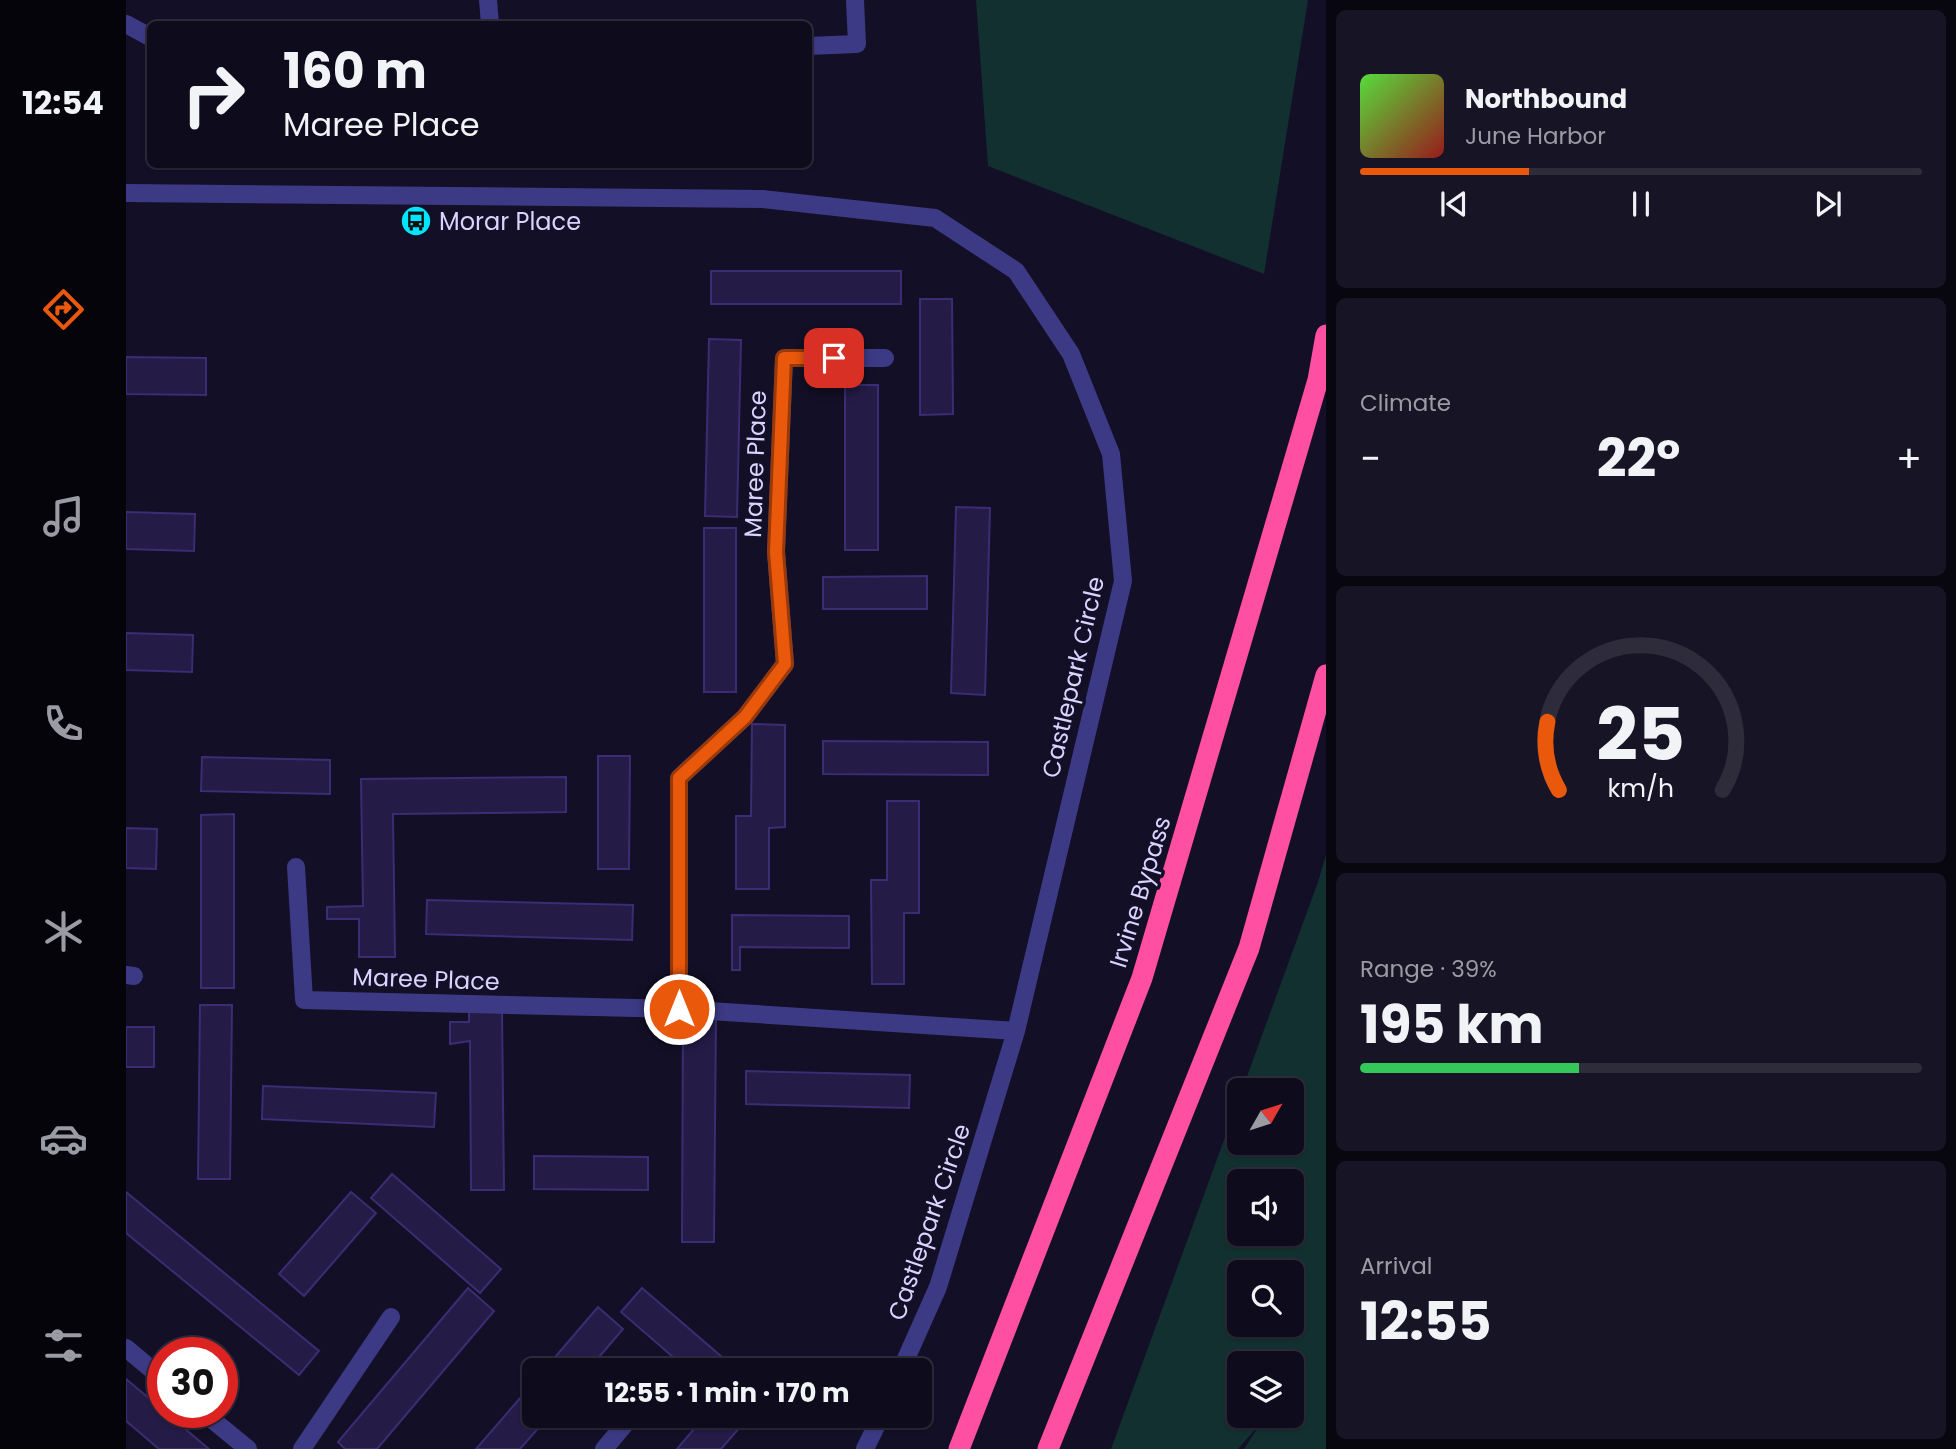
<!DOCTYPE html>
<meta charset="utf-8">
<style>
body{margin:0;font-family:Poppins,sans-serif;background:#171425;color:#f1f3f6;height:100vh;display:flex;flex-direction:column;font-size:26px;white-space:nowrap}
*{box-sizing:border-box;margin:0}
p{font-size:23px;color:#9b9ba3}
.icon{flex:none;width:38px;height:38px;fill:none;stroke:currentColor;stroke-width:2;stroke-linecap:round;stroke-linejoin:round}
.map{position:relative;flex:1;overflow:hidden}
.side{display:flex;flex-direction:column;gap:10px;padding:10px;background:#08060f;width:630px}
.side>*{flex:none}
.guide{position:absolute;left:21px;top:21px;width:665px;height:147px;border-radius:10px;box-shadow:0 2px 5px #0004,0 0 0 2px #2e2b3b;background:#0e0b1c;color:#f1f3f6;overflow:hidden}
.needle{width:46px;rotate:51deg}
.controls{position:absolute;left:1101px;top:1078px;display:grid;gap:14px}
.controls a{display:grid;place-items:center;width:77px;height:77px;border-radius:10px;background:#0e0b1c;box-shadow:0 2px 5px #0004,0 0 0 2px #2e2b3b;font-size:35px}
.speed{position:absolute;left:21px;top:1337px;display:flex;gap:14px;font-size:35px;font-weight:700;text-align:center}
.speed>*{display:grid;place-content:center;width:91px;height:91px;border-radius:50%;background:#0e0b1c;box-shadow:0 2px 5px #0004,0 0 0 2px #2e2b3b;line-height:1}
.speed .limit{border:10px solid #d22;background:#fff;color:#111}
.pin{position:absolute;display:grid;place-items:center;width:60px;height:60px;color:#fff;margin:-30px;border-radius:14px;box-shadow:0 4px 10px #0006}
.me{position:absolute;width:77px;margin:-38px;rotate:0deg;stroke-linejoin:round;filter:drop-shadow(0 0 5px #0008)}
.turn{display:flex;align-items:center;gap:24px;height:147px;padding:0 21px;font-size:32px}
.turn .icon{width:91px;height:91px;stroke-width:2.5}
.turn b{display:block;font-size:49px;line-height:60px}
.big{font-size:52px;font-weight:700;line-height:1.1}
.side .card{flex:1;display:flex;flex-direction:column;justify-content:center;gap:10px;min-width:0;padding:0 24px;border-radius:10px;background:#171425}
.side .dial{align-items:center;gap:0}
.dial svg{height:182px;overflow:visible;fill:none;stroke:#2e2b3b;stroke-width:7;stroke-linecap:round;text-anchor:middle}
.dial text{fill:#f1f3f6;stroke:none}
.song{display:flex;align-items:center;gap:21px}
.cover{width:84px;height:84px;border-radius:10px;background:linear-gradient(135deg,hsl(110 70% 55%),hsl(0 70% 35%))}
.played{height:7px;border-radius:4px;background:linear-gradient(90deg,#ea580c 30%,#2e2b3b 30%)}
.keys{display:flex;justify-content:space-around;direction:ltr}
.heat{display:flex;justify-content:space-between;align-items:center;font-size:38px;direction:ltr}
.charge{height:10px;border-radius:5px;background:linear-gradient(90deg,#34c759 39%,#2e2b3b 0)}
.trip{position:absolute;left:396px;top:1358px;width:410px;height:70px;border-radius:10px;background:#0e0b1c;box-shadow:0 2px 5px #0004,0 0 0 2px #2e2b3b;font-weight:700;line-height:70px;text-align:center}
main{display:flex;flex:1;min-height:0}
.tabs{display:flex;flex-direction:column;width:126px;justify-content:space-around;align-items:center;background:#06040b;color:#9b9ba3}
.tabs .icon{width:49px;height:49px}
.tabs .on{color:#ea580c}
.tabs b{font-size:32px;color:#f1f3f6}
.map>svg:first-child{display:block}
</style>
<main>
<nav class="tabs">
<b>12:54</b>
<svg class="icon on" aria-label="directions" viewBox="0 0 24 24"><path d="M12 3l9 9-9 9-9-9zM9 14v-3h6M13 9l2 2-2 2"/></svg>
<svg class="icon" aria-label="music" viewBox="0 0 24 24"><path d="M9 18V5l10-2v13"/><circle cx="6" cy="18" r="3"/><circle cx="16" cy="16" r="3"/></svg>
<svg class="icon" aria-label="phone" viewBox="0 0 24 24"><path d="M5 4h4l2 5-3 2q2 4 5 5l2-3 5 2v4C11 20 4 13 5 4z"/></svg>
<svg class="icon" aria-label="climate" viewBox="0 0 24 24"><path d="M12 3v18M4 7l16 10M4 17L20 7"/></svg>
<svg class="icon" aria-label="car" viewBox="0 0 24 24"><path d="M5 17H2v-5l4-1 3-4h7l3 4 3 1v5h-3M9 17h6M6 11h13"/><circle cx="7" cy="17" r="2"/><circle cx="17" cy="17" r="2"/></svg>
<svg class="icon" aria-label="filters" viewBox="0 0 24 24"><path d="M4 7h16M4 17h16"/><circle cx="9" cy="7" r="2"/><circle cx="15" cy="17" r="2"/></svg>
</nav>
<div class="map">
<svg width="1200" height="1449" viewBox="0 0 1200 1449">
<rect width="100%" height="100%" fill="#130f26"/>
<g fill="#12302f" fill-rule="evenodd">
<polygon points="850,0 1182,0 1138,274 862,166"/>
<path d="M1200,855V1449H1118L1134,1424L1112,1449H985L1113,1099V1143H1166V1090H1116L1192,882ZM1113,1181H1166V1234H1113ZM1113,1272H1166V1325H1113ZM1166,1363V1416H1113V1363Z"/>
</g>
<g fill="#241b47" stroke="#3b2d73" stroke-width="2">
<rect x="585" y="271" width="190" height="33"/>
<polygon points="794,299 826,299 827,414 794,415"/>
<polygon points="583,339 615,340 611,517 579,516"/>
<polygon points="0,357 80,358 80,395 0,394"/>
<rect x="719" y="385" width="33" height="165"/>
<polygon points="830,507 864,508 859,695 825,693"/>
<polygon points="0,512 69,514 68,551 0,549"/>
<rect x="578" y="528" width="32" height="164"/>
<polygon points="801,576 801,609 697,609 697,577"/>
<polygon points="0,633 67,635 66,672 0,670"/>
<polygon points="626,724 659,725 659,827 643,828 643,889 610,889 610,816 625,816"/>
<polygon points="697,741 862,742 862,775 697,774"/>
<polygon points="472,756 504,756 503,869 472,869"/>
<polygon points="76,757 204,760 204,794 75,791"/>
<polygon points="440,777 440,812 267,814 269,957 233,957 233,919 201,919 201,907 237,906 235,779"/>
<polygon points="761,801 793,801 793,913 778,913 778,984 746,984 745,880 761,880"/>
<polygon points="108,814 108,988 75,988 75,815"/>
<polygon points="0,828 31,829 30,869 0,868"/>
<polygon points="301,900 507,905 506,940 300,934"/>
<polygon points="606,915 723,916 723,948 614,947 614,970 606,970"/>
<polygon points="74,1005 106,1005 104,1179 72,1179"/>
<polygon points="376,1010 378,1190 345,1190 344,1041 324,1044 324,1022 343,1022 343,1011"/>
<polygon points="557,1014 590,1014 588,1242 556,1242"/>
<rect x="0" y="1027" width="28" height="40"/>
<polygon points="620,1071 784,1075 783,1108 620,1104"/>
<polygon points="137,1086 310,1093 308,1127 136,1119"/>
<polygon points="408,1156 522,1157 522,1190 408,1189"/>
<polygon points="266,1174 375,1269 354,1293 245,1198"/>
<polygon points="0,1192 193,1351 173,1375 0,1233"/>
<polygon points="225,1192 250,1213 178,1296 153,1274"/>
<polygon points="342,1288 368,1311 251,1449 219,1449 212,1442"/>
<polygon points="516,1288 611,1370 562,1370 495,1312"/>
<polygon points="472,1307 497,1329 462,1370 418,1370"/>
<polygon points="0,1379 37,1410 37,1412 39,1412 83,1449 33,1449 0,1421"/>
<polygon points="408,1382 408,1416 423,1416 394,1449 350,1449"/>
<polygon points="579,1416 603,1416 615,1426 595,1449 551,1449"/>
</g>
<g fill="none" stroke-linecap="round" stroke-linejoin="round">
<g stroke="#3d3a85" stroke-width="18">
<polyline points="362,0 364,24"/>
<polyline points="0,24 24,37"/>
<polyline points="682,46 731,44 729,0"/>
<polyline points="0,193 636,199 809,218 890,271 945,354 985,454 997,581 890,1031 812,1287 775,1370"/>
<polyline points="170,867 178,1000 553,1009 890,1031"/>
<polyline points="0,975 8,976"/>
<polyline points="553,1009 553,778 619,717 659,664 650,552 658,358 759,358"/>
<polyline points="0,1348 37,1379"/>
<polyline points="77,1412 122,1449"/>
<polyline points="176,1449 265,1317"/>
<polyline points="478,1449 505,1417"/>
<polyline points="739,1449 755,1416"/>
</g>
<g stroke="#ff4fa3" stroke-width="21">
<polyline points="833,1449 1016,978 1192,380 1200,335"/>
<polyline points="922,1449 1123,948 1200,675"/>
</g>
</g>
<g fill="none" stroke-linecap="round" stroke-linejoin="round">
<g stroke="#983908" stroke-width="18">
<polyline id="route" points="553,1009 553,778 619,717 659,664 650,552 658,358 708,358"/>
</g>
<use href="#route" stroke="#ea580c" stroke-width="12"/>
</g>
<defs>
<g id="bus-disc" transform="scale(1.575)"><circle r="9.5" fill="#00e5ff" stroke="#130f26"/><path d="M-5-6H5V4H4V6H2V4H-2V6H-4V4H-5ZM-3.5-4V0h7V-4ZM-3.5 1.2v1.5H-2V1.2ZM2 1.2v1.5H3.5V1.2Z" fill="#111"/></g>
</defs>
<g fill-rule="evenodd">
<use href="#bus-disc" x="290" y="221"/>
</g>
<g text-anchor="middle" dominant-baseline="central" stroke-width="7" stroke-linejoin="round" paint-order="stroke">
<g font-size="24" fill="#d9d4ff" stroke="#130f26" text-anchor="start">
<text x="313" y="221">Morar Place</text>
</g>
<g font-size="24" fill="#d9d4ff" stroke="#130f26">
<text transform="translate(629 464) rotate(-88)">Maree Place</text>
<text transform="translate(947 677) rotate(-77)">Castlepark Circle</text>
<text transform="translate(1014 892) rotate(-73)">Irvine Bypass</text>
<text transform="translate(300 979) rotate(2)">Maree Place</text>
<text transform="translate(803 1222) rotate(-71)">Castlepark Circle</text>
</g>
</g>
</svg>
<div class="controls">
<a><svg class="needle" viewBox="-14 -14 28 28"><path d="M0-13l5 13h-10z" fill="#e53935"/><path d="M0 13l5-13h-10z" fill="#9b9ba3"/></svg></a>
<a><svg class="icon" aria-label="sound" viewBox="0 0 24 24"><path d="M4 9h4l5-4v14l-5-4H4zM17 9q2 3 0 6"/></svg></a>
<a><svg class="icon" aria-label="search" viewBox="0 0 24 24"><circle cx="10" cy="10" r="6"/><path d="M15 15l6 6"/></svg></a>
<a><svg class="icon" aria-label="layers" viewBox="0 0 24 24"><path d="M12 4l9 5-9 5-9-5zM3 14l9 5 9-5"/></svg></a>
</div>
<div class="speed"><div class="limit">30</div></div>
<div class="pin" style="left:708px;top:358px;background:#d93025"><svg class="icon" aria-label="arrive" viewBox="0 0 24 24"><path d="M6 21V4h12l-3 4 3 4H6"/></svg></div>
<svg class="me" style="left:553px;top:1009px" viewBox="-20 -20 40 40"><circle r="17" fill="#ea580c" stroke="#fff" stroke-width="3"/><path d="M0-11L8 9 0 5-8 9z" fill="#fff"/></svg>
<div class="trip">12:55 · 1 min · 170 m</div>
<div class="guide">
<div class="turn"><svg class="icon" aria-label="right" viewBox="0 0 24 24"><path d="M7 20v-9h11M14 6l5 5-5 5"/></svg><div><b>160 m</b>Maree Place</div></div>
</div>
</div>
<section class="side">
<div class="card">
<div class="song"><i class="cover"></i><div><b>Northbound</b><p>June Harbor</p></div></div>
<div class="played"></div>
<div class="keys"><svg class="icon" aria-label="previous" viewBox="0 0 24 24"><path d="M18 5L8 12l10 7zM5 5v14"/></svg><svg class="icon" aria-label="pause" viewBox="0 0 24 24"><path d="M8 5v14M16 5v14"/></svg><svg class="icon" aria-label="next" viewBox="0 0 24 24"><path d="M6 5l10 7-10 7zM19 5v14"/></svg></div>
</div>
<div class="card"><p>Climate</p>
<div class="heat"><a>−</a><b class="big">22°</b><a>+</a></div>
</div>
<div class="card dial"><svg viewBox="0 0 100 80">
<path d="M14 69A42 42 0 1 1 86 69"/>
<path d="M14 69A42 42 0 0 1 9 39" stroke="#ea580c"/>
<text x="50" y="56" font-size="32" font-weight="700">25</text>
<text x="50" y="72" font-size="11">km/h</text>
</svg></div>
<div class="card"><p>Range · 39%</p><b class="big">195 km</b><div class="charge"></div></div>
<div class="card"><p>Arrival</p><b class="big">12:55</b></div>
</section>
</main>
